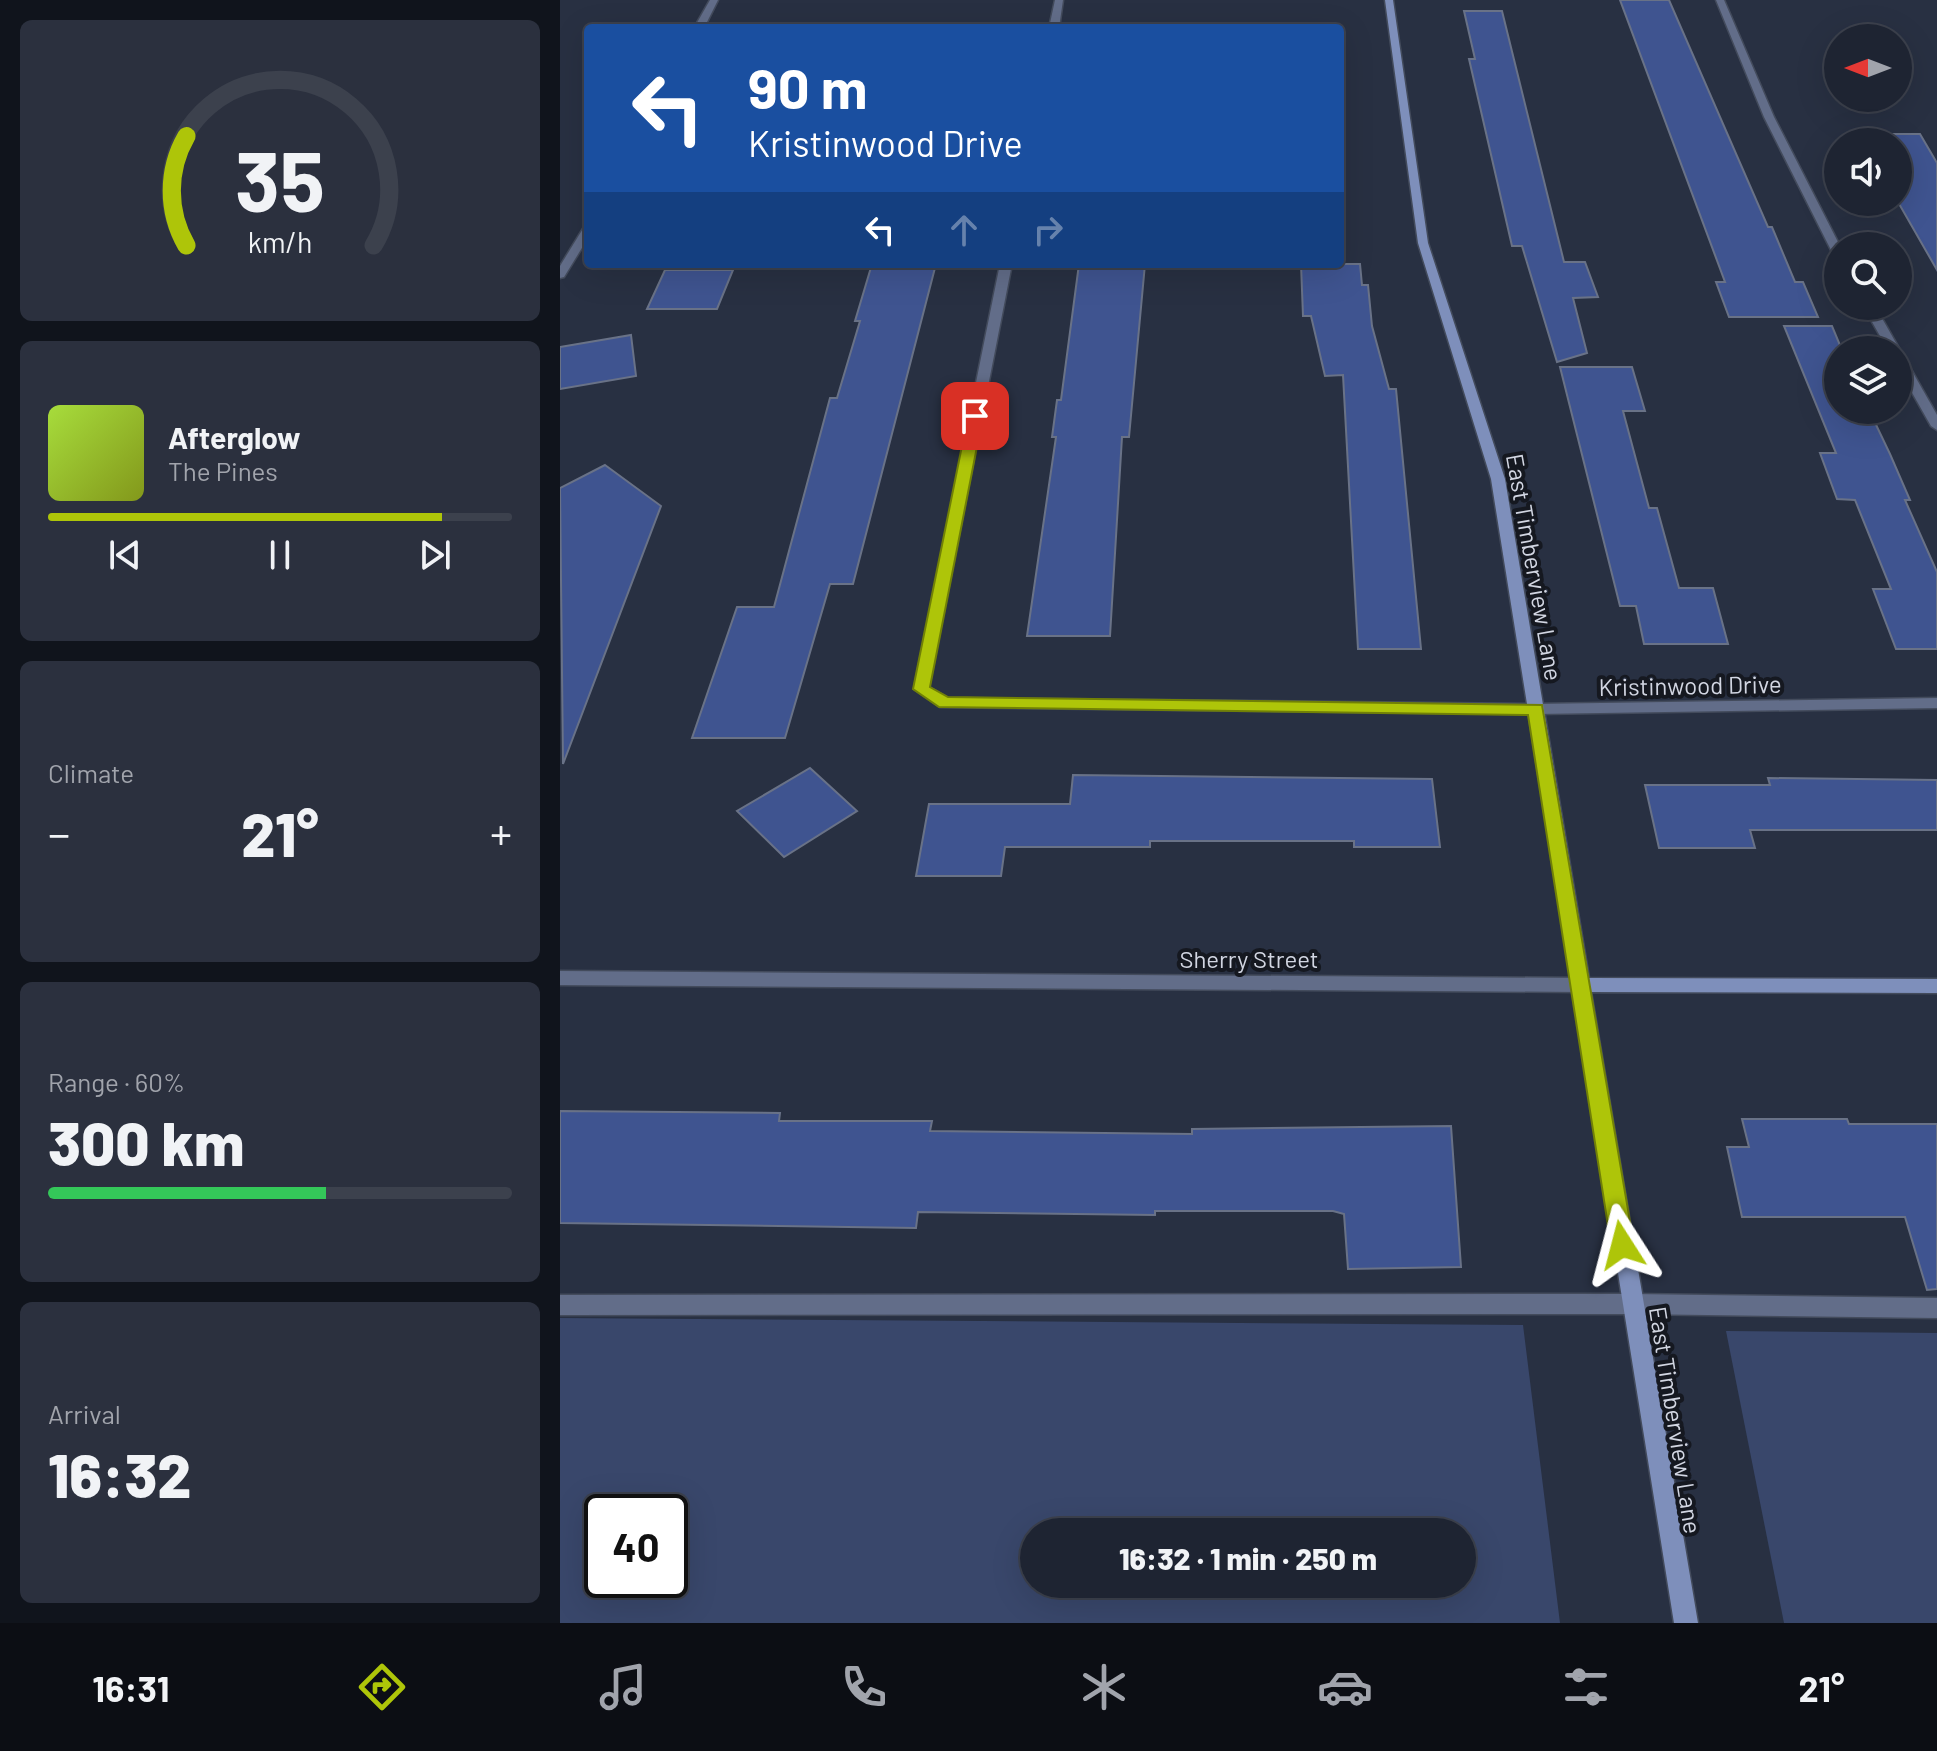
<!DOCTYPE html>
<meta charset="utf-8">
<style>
body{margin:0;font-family:Barlow,sans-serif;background:#2b303e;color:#f1f3f6;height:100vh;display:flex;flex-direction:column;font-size:30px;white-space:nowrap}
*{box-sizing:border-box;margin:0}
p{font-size:26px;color:#a1a4ac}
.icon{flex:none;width:44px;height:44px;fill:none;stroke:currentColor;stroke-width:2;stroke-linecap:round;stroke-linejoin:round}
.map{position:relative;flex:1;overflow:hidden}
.side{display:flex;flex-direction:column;gap:20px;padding:20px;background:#10141c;width:560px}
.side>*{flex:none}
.banner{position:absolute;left:24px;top:24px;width:760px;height:244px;border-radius:8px;box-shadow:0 8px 32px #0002,0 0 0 2px #3c414d;background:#1a4fa0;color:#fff;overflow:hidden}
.needle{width:52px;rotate:270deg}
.buttons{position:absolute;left:1264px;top:24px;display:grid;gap:16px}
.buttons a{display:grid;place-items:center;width:88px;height:88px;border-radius:50%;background:#1e2432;box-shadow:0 8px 32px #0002,0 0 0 2px #3c414d;font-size:40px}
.speed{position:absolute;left:24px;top:1494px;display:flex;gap:16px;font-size:40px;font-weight:700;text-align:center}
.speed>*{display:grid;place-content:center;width:104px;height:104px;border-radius:50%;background:#1e2432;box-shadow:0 8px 32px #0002,0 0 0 2px #3c414d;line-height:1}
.speed .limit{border:4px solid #111;border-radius:12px;background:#fff;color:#111}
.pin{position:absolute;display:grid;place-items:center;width:68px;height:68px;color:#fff;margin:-34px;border-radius:16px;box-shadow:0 4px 12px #0006}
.me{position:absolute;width:88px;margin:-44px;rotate:351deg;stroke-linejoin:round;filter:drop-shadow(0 0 6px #0008)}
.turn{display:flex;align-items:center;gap:28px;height:168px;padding:0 32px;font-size:36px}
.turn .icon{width:104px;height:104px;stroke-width:2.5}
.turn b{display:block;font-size:56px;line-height:68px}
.lanes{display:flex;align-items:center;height:76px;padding:0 32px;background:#0003;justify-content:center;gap:40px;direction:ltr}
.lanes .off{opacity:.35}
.big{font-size:60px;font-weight:800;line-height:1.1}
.side .tile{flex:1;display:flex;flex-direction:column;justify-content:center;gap:12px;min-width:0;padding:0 28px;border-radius:12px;background:#2b303e}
.side .dial{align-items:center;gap:0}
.dial svg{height:208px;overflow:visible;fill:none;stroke:#3c414d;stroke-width:7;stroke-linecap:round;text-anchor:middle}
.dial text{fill:#f1f3f6;stroke:none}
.song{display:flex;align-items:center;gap:24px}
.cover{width:96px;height:96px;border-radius:12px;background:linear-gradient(135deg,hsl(80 70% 55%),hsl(70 70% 35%))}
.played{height:8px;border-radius:4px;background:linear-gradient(90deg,#aec509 85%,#3c414d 85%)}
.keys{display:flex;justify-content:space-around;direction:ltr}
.heat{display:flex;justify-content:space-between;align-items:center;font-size:44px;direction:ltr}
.charge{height:12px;border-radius:6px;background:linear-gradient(90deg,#34c759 60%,#3c414d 0)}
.trip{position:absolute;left:460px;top:1518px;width:456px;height:80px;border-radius:40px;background:#1e2432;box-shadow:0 8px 32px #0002,0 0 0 2px #3c414d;font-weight:800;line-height:80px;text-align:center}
.menu{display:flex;height:128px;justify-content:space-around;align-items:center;background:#0c0e14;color:#a1a4ac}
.menu .icon{width:56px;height:56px}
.menu .current{color:#aec509}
.menu b{font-size:36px;color:#f1f3f6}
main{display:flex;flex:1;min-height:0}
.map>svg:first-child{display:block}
</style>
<main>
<section class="side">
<div class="tile dial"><svg viewBox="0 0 100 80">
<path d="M14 69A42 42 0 1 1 86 69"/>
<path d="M14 69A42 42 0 0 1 14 27" stroke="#aec509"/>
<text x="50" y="56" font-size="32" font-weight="700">35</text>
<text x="50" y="72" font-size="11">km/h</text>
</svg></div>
<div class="tile">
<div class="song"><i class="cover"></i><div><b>Afterglow</b><p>The Pines</p></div></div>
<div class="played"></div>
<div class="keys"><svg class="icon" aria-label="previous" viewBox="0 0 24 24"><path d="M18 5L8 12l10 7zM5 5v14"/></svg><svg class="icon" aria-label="pause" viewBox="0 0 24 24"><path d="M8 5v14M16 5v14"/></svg><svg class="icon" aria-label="next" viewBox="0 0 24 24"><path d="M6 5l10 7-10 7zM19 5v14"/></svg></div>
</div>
<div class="tile"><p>Climate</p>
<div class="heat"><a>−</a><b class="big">21°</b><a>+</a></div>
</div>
<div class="tile"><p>Range · 60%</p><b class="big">300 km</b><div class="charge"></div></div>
<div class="tile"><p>Arrival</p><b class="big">16:32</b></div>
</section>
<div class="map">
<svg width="1377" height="1623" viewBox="0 0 1377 1623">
<rect width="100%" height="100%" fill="#283042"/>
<g fill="#39476b" fill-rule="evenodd">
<path d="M0,1318L963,1325L1000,1623H0ZM42,1512H110V1580H42ZM474,1532H902V1584H474Z"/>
<polygon points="1166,1331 1377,1333 1377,1623 1224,1623"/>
</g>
<g fill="#3f5490" stroke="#697287" stroke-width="2">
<polygon points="1060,0 1109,0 1208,227 1212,227 1235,282 1243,282 1258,317 1169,317 1156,282 1165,282"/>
<polygon points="904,11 942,11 1004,262 1025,262 1038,297 1013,298 1027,353 997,362 962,246 952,246 909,59 915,59"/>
<polygon points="1301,134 1360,134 1377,163 1377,270 1338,202 1338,142 1305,142"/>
<polygon points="312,264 376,264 293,584 270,584 225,738 132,738 177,607 214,607 270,398 277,398 300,321 295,321"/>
<polygon points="519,264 585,264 569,437 562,437 550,636 467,636 496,437 492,437 497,400 501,400"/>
<polygon points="741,264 800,264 802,285 808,285 812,326 829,389 836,389 861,649 798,649 783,375 765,376 751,316 743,316"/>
<polygon points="105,270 173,270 157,309 87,309"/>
<polygon points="1224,326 1272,326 1282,350 1278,350 1278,410 1309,410 1330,454 1350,500 1345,500 1377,572 1377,649 1336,649 1313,589 1331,589 1295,500 1277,499 1260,453 1276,453"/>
<polygon points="71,335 76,376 0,389 0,347"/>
<polygon points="1000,367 1072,367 1085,411 1063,411 1089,508 1097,508 1119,588 1153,588 1168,644 1084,644 1076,606 1060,606"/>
<polygon points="45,465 101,506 3,764 0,488"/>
<polygon points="250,768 297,811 224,857 177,811"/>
<polygon points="513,775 872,779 880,847 794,847 794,841 590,841 590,847 445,847 441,876 356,876 369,804 510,804"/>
<polygon points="1208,778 1377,780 1377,830 1190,830 1195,848 1099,848 1085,785 1210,785"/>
<polygon points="0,1111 220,1113 219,1121 372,1121 370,1131 632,1134 632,1129 891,1126 901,1267 788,1269 784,1214 773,1211 595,1211 595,1215 358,1212 356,1228 0,1223"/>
<polygon points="1182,1119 1287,1119 1289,1124 1377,1124 1377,1289 1367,1290 1345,1217 1182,1217 1167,1147 1189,1147"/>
</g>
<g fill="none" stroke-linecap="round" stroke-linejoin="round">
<g stroke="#434b5c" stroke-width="3">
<polygon id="lane" points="1072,1294 1377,1298 1377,1318 1072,1314 0,1315 0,1295"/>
</g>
<g stroke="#434b5c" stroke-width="3">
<g id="street">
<polygon points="150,0 158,0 144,28 134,28"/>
<polygon points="495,0 503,0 499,28 489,28"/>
<polygon points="1156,0 1164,0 1214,117 1280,246 1278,246 1278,255 1272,252 1204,117"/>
<polygon points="28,226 28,238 4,277 0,278 0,266 24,227"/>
<polygon points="440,264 452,264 369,687 388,698 976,704 1377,698 1377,708 976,714 380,707 354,689"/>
<polygon points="1303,306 1315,306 1340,350 1338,353 1338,350 1328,350"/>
<polygon points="1338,353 1344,357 1377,415 1377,430 1371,426 1338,368"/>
<polygon points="0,971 1020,978 1026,980 1029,985 1026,990 1020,992 0,985"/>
</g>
</g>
<g stroke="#434b5c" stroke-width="3">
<polygon id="secondary" points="825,0 833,0 868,243 945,479 1029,978 1377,979 1377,993 1031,992 1138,1623 1114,1623 931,479 858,243"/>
</g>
<use href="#lane" fill="#626d89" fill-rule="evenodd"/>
<use href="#street" fill="#626d89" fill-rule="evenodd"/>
<use href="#secondary" fill="#7e8fbb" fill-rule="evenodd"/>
</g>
<polygon fill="#aec509" stroke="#718006" stroke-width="2" points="415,412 423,416 370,687 388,697 982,705 1074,1245 1070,1252 1062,1255 1054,1252 1051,1245 968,715 379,707 353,689 408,416"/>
<g text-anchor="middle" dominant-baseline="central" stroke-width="8" stroke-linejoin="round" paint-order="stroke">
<g font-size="24" fill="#d2d6e2" stroke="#151820">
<text transform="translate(975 567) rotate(80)">East Timberview Lane</text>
<text transform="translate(1130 685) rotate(-1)">Kristinwood Drive</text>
<text x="689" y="958">Sherry Street</text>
<text transform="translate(1116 1420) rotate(81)">East Timberview Lane</text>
</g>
</g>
</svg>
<div class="buttons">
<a><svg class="needle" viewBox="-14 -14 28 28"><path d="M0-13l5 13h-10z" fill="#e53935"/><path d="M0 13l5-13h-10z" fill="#a1a4ac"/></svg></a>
<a><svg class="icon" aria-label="sound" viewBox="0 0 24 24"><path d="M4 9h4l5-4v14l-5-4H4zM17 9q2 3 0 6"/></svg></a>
<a><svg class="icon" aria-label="search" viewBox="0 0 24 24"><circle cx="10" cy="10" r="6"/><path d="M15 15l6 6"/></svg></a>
<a><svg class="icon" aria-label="layers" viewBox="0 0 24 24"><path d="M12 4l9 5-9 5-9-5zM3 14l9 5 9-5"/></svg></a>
</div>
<div class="speed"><div class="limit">40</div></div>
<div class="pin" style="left:415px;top:416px;background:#d93025"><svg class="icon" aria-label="arrive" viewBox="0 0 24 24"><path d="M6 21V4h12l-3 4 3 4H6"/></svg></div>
<svg class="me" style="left:1062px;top:1245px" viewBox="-20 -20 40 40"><path d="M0-17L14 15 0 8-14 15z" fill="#aec509" stroke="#fff" stroke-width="4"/></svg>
<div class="trip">16:32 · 1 min · 250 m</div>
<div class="banner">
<div class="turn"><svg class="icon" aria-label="left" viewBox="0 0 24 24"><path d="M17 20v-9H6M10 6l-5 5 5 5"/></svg><div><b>90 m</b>Kristinwood Drive</div></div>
<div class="lanes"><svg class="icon" aria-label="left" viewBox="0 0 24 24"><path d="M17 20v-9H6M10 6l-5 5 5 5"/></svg><svg class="icon off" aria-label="ahead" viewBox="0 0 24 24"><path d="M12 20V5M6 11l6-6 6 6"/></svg><svg class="icon off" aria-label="right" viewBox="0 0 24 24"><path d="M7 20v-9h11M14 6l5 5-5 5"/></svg></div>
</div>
</div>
</main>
<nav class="menu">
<b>16:31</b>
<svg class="icon current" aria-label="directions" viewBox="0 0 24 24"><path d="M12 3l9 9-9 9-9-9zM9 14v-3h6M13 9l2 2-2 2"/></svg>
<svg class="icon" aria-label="music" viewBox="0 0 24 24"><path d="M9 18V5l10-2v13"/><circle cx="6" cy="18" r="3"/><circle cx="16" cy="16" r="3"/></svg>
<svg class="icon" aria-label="phone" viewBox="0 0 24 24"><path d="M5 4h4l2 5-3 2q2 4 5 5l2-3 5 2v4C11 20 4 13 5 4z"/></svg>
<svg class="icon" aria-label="climate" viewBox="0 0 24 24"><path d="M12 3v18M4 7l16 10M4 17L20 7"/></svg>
<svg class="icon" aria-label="car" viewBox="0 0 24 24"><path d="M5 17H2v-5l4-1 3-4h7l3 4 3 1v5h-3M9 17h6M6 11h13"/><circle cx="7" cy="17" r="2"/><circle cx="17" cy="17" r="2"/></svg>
<svg class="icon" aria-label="filters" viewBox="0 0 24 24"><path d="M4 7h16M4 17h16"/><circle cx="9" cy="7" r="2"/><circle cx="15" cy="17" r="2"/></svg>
<b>21°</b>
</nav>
